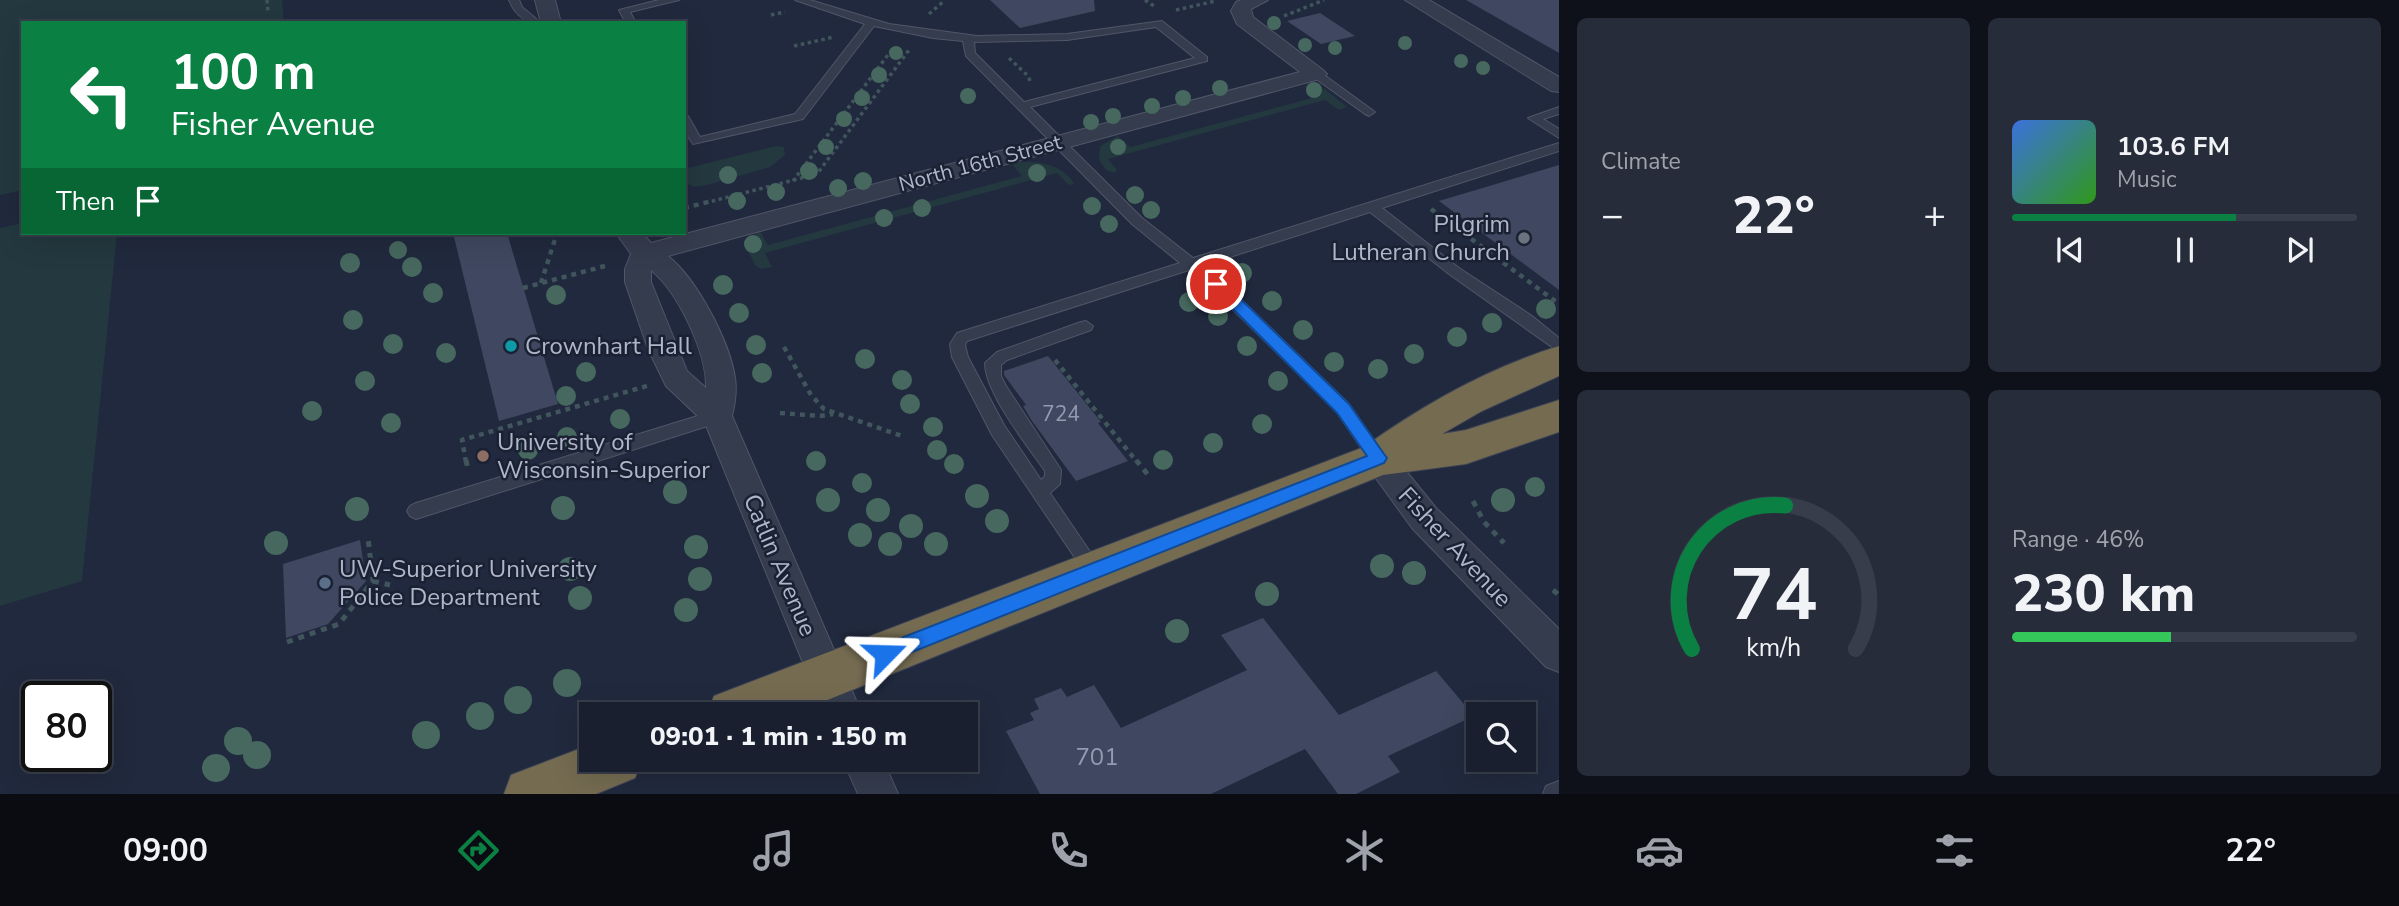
<!DOCTYPE html>
<meta charset="utf-8">
<style>
body{margin:0;font-family:"Nunito Sans",sans-serif;background:#262c3a;color:#f1f3f6;height:100vh;display:flex;flex-direction:column;font-size:26px;white-space:nowrap}
*{box-sizing:border-box;margin:0}
p{font-size:23px;color:#9fa2aa}
.icon{flex:none;width:38px;height:38px;fill:none;stroke:currentColor;stroke-width:2;stroke-linecap:round;stroke-linejoin:round}
.map{position:relative;flex:1;overflow:hidden}
.panel{display:flex;flex-direction:column;gap:18px;padding:18px;background:#0e1119;width:840px}
.panel>*{flex:none}
.guide{position:absolute;left:21px;top:21px;width:665px;height:214px;border-radius:0px;box-shadow:0 7px 28px #0002,0 0 0 2px #373d4a;background:#0b8043;color:#fff;overflow:hidden}
.buttons{position:absolute;left:1466px;top:702px;display:grid;gap:14px}
.buttons a{display:grid;place-items:center;width:70px;height:70px;border-radius:0px;background:#191f2e;box-shadow:0 7px 28px #0002,0 0 0 2px #373d4a;font-size:35px}
.speed{position:absolute;left:21px;top:681px;display:flex;gap:14px;font-size:35px;font-weight:700;text-align:center}
.speed>*{display:grid;place-content:center;width:91px;height:91px;border-radius:50%;background:#191f2e;box-shadow:0 7px 28px #0002,0 0 0 2px #373d4a;line-height:1}
.speed .limit{border:4px solid #111;border-radius:10px;background:#fff;color:#111}
.pin{position:absolute;display:grid;place-items:center;width:60px;height:60px;color:#fff;margin:-30px;border:4px solid #fff;border-radius:50%;box-shadow:0 2px 7px #0007}
.me{position:absolute;width:77px;margin:-38px;rotate:68deg;stroke-linejoin:round;filter:drop-shadow(0 0 5px #0008)}
.turn{display:flex;align-items:center;gap:24px;height:147px;padding:0 35px;font-size:32px}
.turn .icon{width:91px;height:91px;stroke-width:2.5}
.turn b{display:block;font-size:49px;line-height:60px}
.then{display:flex;align-items:center;height:66px;padding:0 35px;background:#0003;gap:14px;font-size:26px}
.big{font-size:52px;font-weight:800;line-height:1.1}
.panel .tile{flex:1;display:flex;flex-direction:column;justify-content:center;gap:10px;min-width:0;padding:0 24px;border-radius:10px;background:#262c3a}
.panel .dial{align-items:center;gap:0}
.dial svg{height:182px;overflow:visible;fill:none;stroke:#373d4a;stroke-width:7;stroke-linecap:round;text-anchor:middle}
.dial text{fill:#f1f3f6;stroke:none}
.song{display:flex;align-items:center;gap:21px}
.cover{width:84px;height:84px;border-radius:10px;background:linear-gradient(135deg,hsl(220 70% 55%),hsl(110 70% 35%))}
.played{height:7px;border-radius:4px;background:linear-gradient(90deg,#0b8043 65%,#373d4a 65%)}
.keys{display:flex;justify-content:space-around;direction:ltr}
.heat{display:flex;justify-content:space-between;align-items:center;font-size:38px;direction:ltr}
.charge{height:10px;border-radius:5px;background:linear-gradient(90deg,#34c759 46%,#373d4a 0)}
.panel .tiles{flex:1;display:grid;gap:18px;grid-template-columns:repeat(2,1fr)}
.trip{position:absolute;left:579px;top:702px;width:399px;height:70px;border-radius:0px;background:#191f2e;box-shadow:0 7px 28px #0002,0 0 0 2px #373d4a;font-weight:800;line-height:70px;text-align:center}
.menu{display:flex;height:112px;justify-content:space-around;align-items:center;background:#0a0c12;color:#9fa2aa}
.menu .icon{width:49px;height:49px}
.menu .on{color:#0b8043}
.menu b{font-size:32px;color:#f1f3f6}
main{display:flex;flex:1;min-height:0}
.map>svg:first-child{display:block}
</style>
<main>
<div class="map">
<svg width="1559" height="794" viewBox="0 0 1559 794">
<rect width="100%" height="100%" fill="#21293e"/>
<g fill="#23383f">
<polygon points="0,0 282,0 284,23 23,23 23,190 0,195"/>
<polygon points="1305,86 1325,89 1347,107 1339,110 1325,100 1108,159 1117,170 1114,173 1106,170 1099,160 1100,146 1118,136 1130,147 1316,97"/>
<polygon points="776,146 784,147 785,155 770,167 707,185 694,187 684,182 684,169"/>
<path d="M1017,162C1038,161 1063,164 1074,184L1069,185L1057,173L765,253L772,267L761,269L756,266L743,242L760,231L768,245L1022,176L1012,164Z"/>
<polygon points="23,223 23,233 117,233 82,581 0,606 0,228"/>
</g>
<g fill="#3f4860">
<polygon points="990,0 1094,0 1095,11 1020,28"/>
<polygon points="1466,0 1559,0 1559,53"/>
<polygon points="1320,13 1355,36 1321,44 1287,21"/>
<polygon points="1559,165 1559,290 1439,201"/>
<polygon points="453,233 507,233 558,404 499,421"/>
<polygon points="1048,356 1101,422 1098,423 1128,461 1076,481 1032,421 1023,406 1026,405 1004,375 1004,371"/>
<polygon points="360,540 366,581 328,624 286,638 283,564"/>
<polygon points="1263,618 1339,715 1436,671 1474,716 1388,756 1400,772 1356,794 1338,794 1305,749 1211,794 1040,794 1006,731 1034,720 1030,713 1039,709 1034,699 1061,688 1067,697 1094,685 1121,728 1247,670 1221,635"/>
</g>
<g fill="none" stroke-linecap="round" stroke-linejoin="round">
<g stroke="#505668" stroke-width="2">
<g id="lane">
<path d="M509,0H519L522,7L541,23C525,23 515,15 509,0Z"/>
<polygon points="659,0 679,0 630,12 636,23 626,23 619,10"/>
<path d="M795,0H810L889,24L977,36L1067,34L1162,21L1207,57V61L1030,107L1142,218L1193,258L1559,143V151L1382,208L1459,268L1532,316L1559,338V352L1449,274L1370,212L1202,266L1221,280L1349,404L1386,459L1384,464L1378,466L1372,464L1337,412L1211,288L1189,270L967,341L965,345L968,357L1004,425L1041,480L1045,476V471C1027,445 985,393 985,363L997,352L1081,322L1086,321L1093,326L1091,330L1007,360L1001,365V376L1006,386L1061,470L1060,484L1050,493L1103,571L1100,577L1094,579L1088,577L992,435L952,357L950,344L957,333L1180,263L1132,224L966,56L963,41L933,38L874,26L803,119L693,144L684,130V116H688L700,137L795,114L865,24ZM1156,27L1195,58L1024,102L975,53L974,42L1067,40Z"/>
<polygon points="1312,72 1320,72 1375,112 1369,116 1365,114 1312,76"/>
<polygon points="1559,107 1559,114 1543,119 1559,129 1559,138 1528,118"/>
<polygon points="717,410 723,411 725,416 723,421 416,519 410,516 407,511 410,506 416,503"/>
<polygon points="1559,781 1559,794 1543,794 1546,786"/>
</g>
</g>
<g stroke="#505668" stroke-width="2">
<g id="street">
<polygon points="535,0 555,0 561,23 541,23"/>
<path d="M1241,0H1268L1251,9L1253,17L1323,70L1327,74L1323,78L668,256C697,279 730,342 735,378C737,391 735,404 732,416L862,714H824L705,423L666,386L648,349L625,282V269L631,254L616,233H642L651,243L1300,72L1237,24L1231,11L1236,2ZM651,270C678,292 707,353 706,388L687,371L651,282Z"/>
<polygon points="1405,0 1429,0 1559,77 1559,92 1551,91"/>
<polygon points="1378,446 1389,450 1436,508 1559,629 1559,672 1546,667 1412,528 1362,459 1367,450"/>
<polygon points="843,760 883,760 898,794 858,794"/>
</g>
</g>
<g stroke="#3d4355" stroke-width="2">
<g id="highway">
<path d="M1559,346V376L1482,411L1442,434L1466,430L1559,400V432L1466,464L1383,475L793,714H707L714,696L732,689L1364,447C1424,404 1488,368 1559,346Z"/>
<polygon points="592,744 592,760 642,760 635,778 596,794 504,794 511,775"/>
</g>
</g>
<g stroke="#41555c" stroke-width="3.5" stroke-dasharray="3.5 3.5" stroke-linecap="butt">
<polyline points="267,0 268,12"/>
<polyline points="1145,0 1154,6"/>
<polyline points="1176,10 1216,1"/>
<polyline points="929,14 944,1"/>
<polyline points="771,15 785,12"/>
<polyline points="1284,16 1324,0"/>
<polyline points="794,46 834,37"/>
<polyline points="1009,58 1028,76 1031,83"/>
<polyline points="793,181 894,47"/>
<polyline points="705,203 817,174 909,50"/>
</g>
<g stroke="#41555c" stroke-width="4.5" stroke-dasharray="5 5" stroke-linecap="butt">
<polyline points="684,208 712,201"/>
<polyline points="1431,209 1559,304"/>
<polyline points="541,283 557,233"/>
<polyline points="523,288 605,266"/>
<polyline points="784,347 811,395 824,409 905,437"/>
<polyline points="1055,360 1137,462"/>
<polyline points="780,413 820,416 833,414"/>
<polyline points="466,462 462,440 650,385"/>
</g>
<g stroke="#41555c" stroke-width="5" stroke-dasharray="6 6" stroke-linecap="butt">
<polyline points="466,460 468,470"/>
<polyline points="1136,460 1149,476"/>
<polyline points="1473,501 1484,522 1504,543"/>
<polyline points="373,581 390,585"/>
<polyline points="1553,590 1559,595"/>
<polyline points="287,642 339,624 373,581 368,538"/>
</g>
<use href="#lane" fill="#353c4e" fill-rule="evenodd"/>
<use href="#street" fill="#353c4e" fill-rule="evenodd"/>
<use href="#highway" fill="#746b51" fill-rule="evenodd"/>
</g>
<g fill="#46685e">
<circle cx="1274" cy="23" r="7"/>
<circle cx="1405" cy="43" r="7"/>
<circle cx="1305" cy="45" r="7"/>
<circle cx="1335" cy="48" r="7"/>
<circle cx="896" cy="53" r="7"/>
<circle cx="1461" cy="61" r="7"/>
<circle cx="1483" cy="68" r="7"/>
<circle cx="879" cy="75" r="8"/>
<circle cx="1220" cy="88" r="8"/>
<circle cx="1314" cy="90" r="8"/>
<circle cx="968" cy="96" r="8"/>
<circle cx="862" cy="98" r="8"/>
<circle cx="1183" cy="98" r="8"/>
<circle cx="1152" cy="106" r="8"/>
<circle cx="1113" cy="116" r="8"/>
<circle cx="844" cy="119" r="8"/>
<circle cx="1091" cy="122" r="8"/>
<circle cx="826" cy="147" r="8"/>
<circle cx="1118" cy="147" r="8"/>
<circle cx="809" cy="171" r="9"/>
<circle cx="1037" cy="173" r="9"/>
<circle cx="728" cy="175" r="9"/>
<circle cx="863" cy="181" r="9"/>
<circle cx="838" cy="188" r="9"/>
<circle cx="776" cy="192" r="9"/>
<circle cx="1135" cy="195" r="9"/>
<circle cx="737" cy="201" r="9"/>
<circle cx="1092" cy="206" r="9"/>
<circle cx="922" cy="208" r="9"/>
<circle cx="1151" cy="210" r="9"/>
<circle cx="884" cy="218" r="9"/>
<circle cx="1109" cy="224" r="9"/>
<circle cx="753" cy="244" r="9"/>
<circle cx="398" cy="250" r="9"/>
<circle cx="350" cy="263" r="10"/>
<circle cx="412" cy="267" r="10"/>
<circle cx="1242" cy="273" r="10"/>
<circle cx="723" cy="285" r="10"/>
<circle cx="433" cy="293" r="10"/>
<circle cx="556" cy="295" r="10"/>
<circle cx="1272" cy="301" r="10"/>
<circle cx="1189" cy="302" r="10"/>
<circle cx="1546" cy="309" r="10"/>
<circle cx="739" cy="313" r="10"/>
<circle cx="1218" cy="316" r="10"/>
<circle cx="353" cy="320" r="10"/>
<circle cx="1492" cy="323" r="10"/>
<circle cx="1303" cy="330" r="10"/>
<circle cx="1457" cy="337" r="10"/>
<circle cx="393" cy="344" r="10"/>
<circle cx="756" cy="345" r="10"/>
<circle cx="1247" cy="346" r="10"/>
<circle cx="446" cy="353" r="10"/>
<circle cx="1414" cy="354" r="10"/>
<circle cx="865" cy="359" r="10"/>
<circle cx="1334" cy="362" r="10"/>
<circle cx="1378" cy="369" r="10"/>
<circle cx="586" cy="372" r="10"/>
<circle cx="762" cy="373" r="10"/>
<circle cx="902" cy="380" r="10"/>
<circle cx="365" cy="381" r="10"/>
<circle cx="1278" cy="381" r="10"/>
<circle cx="566" cy="396" r="10"/>
<circle cx="910" cy="404" r="10"/>
<circle cx="312" cy="411" r="10"/>
<circle cx="620" cy="419" r="10"/>
<circle cx="391" cy="423" r="10"/>
<circle cx="1262" cy="424" r="10"/>
<circle cx="933" cy="427" r="10"/>
<circle cx="567" cy="437" r="10"/>
<circle cx="1213" cy="443" r="10"/>
<circle cx="528" cy="450" r="10"/>
<circle cx="937" cy="450" r="10"/>
<circle cx="1163" cy="460" r="10"/>
<circle cx="816" cy="461" r="10"/>
<circle cx="954" cy="464" r="10"/>
<circle cx="862" cy="483" r="10"/>
<circle cx="1535" cy="487" r="10"/>
<circle cx="675" cy="492" r="12"/>
<circle cx="977" cy="496" r="12"/>
<circle cx="828" cy="500" r="12"/>
<circle cx="1503" cy="500" r="12"/>
<circle cx="563" cy="508" r="12"/>
<circle cx="357" cy="509" r="12"/>
<circle cx="878" cy="510" r="12"/>
<circle cx="997" cy="521" r="12"/>
<circle cx="911" cy="526" r="12"/>
<circle cx="860" cy="535" r="12"/>
<circle cx="276" cy="543" r="12"/>
<circle cx="890" cy="544" r="12"/>
<circle cx="936" cy="544" r="12"/>
<circle cx="696" cy="547" r="12"/>
<circle cx="1382" cy="566" r="12"/>
<circle cx="570" cy="569" r="12"/>
<circle cx="1414" cy="573" r="12"/>
<circle cx="700" cy="579" r="12"/>
<circle cx="1267" cy="594" r="12"/>
<circle cx="580" cy="598" r="12"/>
<circle cx="686" cy="610" r="12"/>
<circle cx="1177" cy="631" r="12"/>
<circle cx="567" cy="683" r="14"/>
<circle cx="518" cy="700" r="14"/>
<circle cx="480" cy="716" r="14"/>
<circle cx="426" cy="735" r="14"/>
<circle cx="238" cy="741" r="14"/>
<circle cx="257" cy="755" r="14"/>
<circle cx="216" cy="768" r="14"/>
</g>
<polygon fill="#1a73e8" stroke="#114b97" stroke-width="2" points="1216,279 1221,280 1349,404 1384,454 1387,458 1384,463 885,663 878,661 875,654 878,647 1367,456 1337,413 1211,287 1209,284"/>
<circle fill="#6b7280" stroke="#1a2132" stroke-width="2.5" cx="1524" cy="238" r="7"/>
<circle fill="#0f9aa8" stroke="#1a2132" stroke-width="2.5" cx="511" cy="346" r="7"/>
<circle fill="#8d6e63" stroke="#1a2132" stroke-width="2.5" cx="483" cy="456" r="7"/>
<circle fill="#5c6f8a" stroke="#1a2132" stroke-width="2.5" cx="325" cy="583" r="7"/>
<g text-anchor="middle" dominant-baseline="central" stroke-width="5" stroke-linejoin="round" paint-order="stroke">
<g font-size="21" fill="#b0b6c9" stroke="#1a2132">
<text transform="translate(980 163) rotate(-15)">North 16th Street</text>
</g>
<g font-size="21" fill="#949aaf">
<text x="1061" y="414">724</text>
</g>
<g font-size="24" fill="#b0b6c9" stroke="#1a2132" text-anchor="start">
<text x="1510" y="224" text-anchor="end">Pilgrim<tspan x="1510" dy="28">Lutheran Church</tspan></text>
<text x="525" y="346">Crownhart Hall</text>
<text x="497" y="442">University of<tspan x="497" dy="28">Wisconsin-Superior</tspan></text>
<text x="339" y="569">UW-Superior University<tspan x="339" dy="28">Police Department</tspan></text>
</g>
<g font-size="24" fill="#b0b6c9" stroke="#1a2132">
<text transform="translate(1455 547) rotate(47)">Fisher Avenue</text>
<text transform="translate(780 565) rotate(67)">Catlin Avenue</text>
</g>
<g font-size="24" fill="#949aaf">
<text x="1097" y="757">701</text>
</g>
</g>
</svg>
<div class="buttons">
<a><svg class="icon" aria-label="search" viewBox="0 0 24 24"><circle cx="10" cy="10" r="6"/><path d="M15 15l6 6"/></svg></a>
</div>
<div class="speed"><div class="limit">80</div></div>
<div class="pin" style="left:1216px;top:284px;background:#d93025"><svg class="icon" aria-label="arrive" viewBox="0 0 24 24"><path d="M6 21V4h12l-3 4 3 4H6"/></svg></div>
<svg class="me" style="left:885px;top:654px" viewBox="-20 -20 40 40"><path d="M0-17L14 15 0 8-14 15z" fill="#1a73e8" stroke="#fff" stroke-width="4"/></svg>
<div class="trip">09:01 · 1 min · 150 m</div>
<div class="guide">
<div class="turn"><svg class="icon" aria-label="left" viewBox="0 0 24 24"><path d="M17 20v-9H6M10 6l-5 5 5 5"/></svg><div><b>100 m</b>Fisher Avenue</div></div>
<div class="then">Then<svg class="icon" aria-label="arrive" viewBox="0 0 24 24"><path d="M6 21V4h12l-3 4 3 4H6"/></svg></div>
</div>
</div>
<section class="panel">
<div class="tiles">
<div class="tile"><p>Climate</p>
<div class="heat"><a>−</a><b class="big">22°</b><a>+</a></div>
</div>
<div class="tile">
<div class="song"><i class="cover"></i><div><b>103.6 FM</b><p>Music</p></div></div>
<div class="played"></div>
<div class="keys"><svg class="icon" aria-label="previous" viewBox="0 0 24 24"><path d="M18 5L8 12l10 7zM5 5v14"/></svg><svg class="icon" aria-label="pause" viewBox="0 0 24 24"><path d="M8 5v14M16 5v14"/></svg><svg class="icon" aria-label="next" viewBox="0 0 24 24"><path d="M6 5l10 7-10 7zM19 5v14"/></svg></div>
</div>
<div class="tile dial"><svg viewBox="0 0 100 80">
<path d="M14 69A42 42 0 1 1 86 69"/>
<path d="M14 69A42 42 0 0 1 55 6" stroke="#0b8043"/>
<text x="50" y="56" font-size="32" font-weight="700">74</text>
<text x="50" y="72" font-size="11">km/h</text>
</svg></div>
<div class="tile"><p>Range · 46%</p><b class="big">230 km</b><div class="charge"></div></div>
</div>
</section>
</main>
<nav class="menu">
<b>09:00</b>
<svg class="icon on" aria-label="directions" viewBox="0 0 24 24"><path d="M12 3l9 9-9 9-9-9zM9 14v-3h6M13 9l2 2-2 2"/></svg>
<svg class="icon" aria-label="music" viewBox="0 0 24 24"><path d="M9 18V5l10-2v13"/><circle cx="6" cy="18" r="3"/><circle cx="16" cy="16" r="3"/></svg>
<svg class="icon" aria-label="phone" viewBox="0 0 24 24"><path d="M5 4h4l2 5-3 2q2 4 5 5l2-3 5 2v4C11 20 4 13 5 4z"/></svg>
<svg class="icon" aria-label="climate" viewBox="0 0 24 24"><path d="M12 3v18M4 7l16 10M4 17L20 7"/></svg>
<svg class="icon" aria-label="car" viewBox="0 0 24 24"><path d="M5 17H2v-5l4-1 3-4h7l3 4 3 1v5h-3M9 17h6M6 11h13"/><circle cx="7" cy="17" r="2"/><circle cx="17" cy="17" r="2"/></svg>
<svg class="icon" aria-label="filters" viewBox="0 0 24 24"><path d="M4 7h16M4 17h16"/><circle cx="9" cy="7" r="2"/><circle cx="15" cy="17" r="2"/></svg>
<b>22°</b>
</nav>
